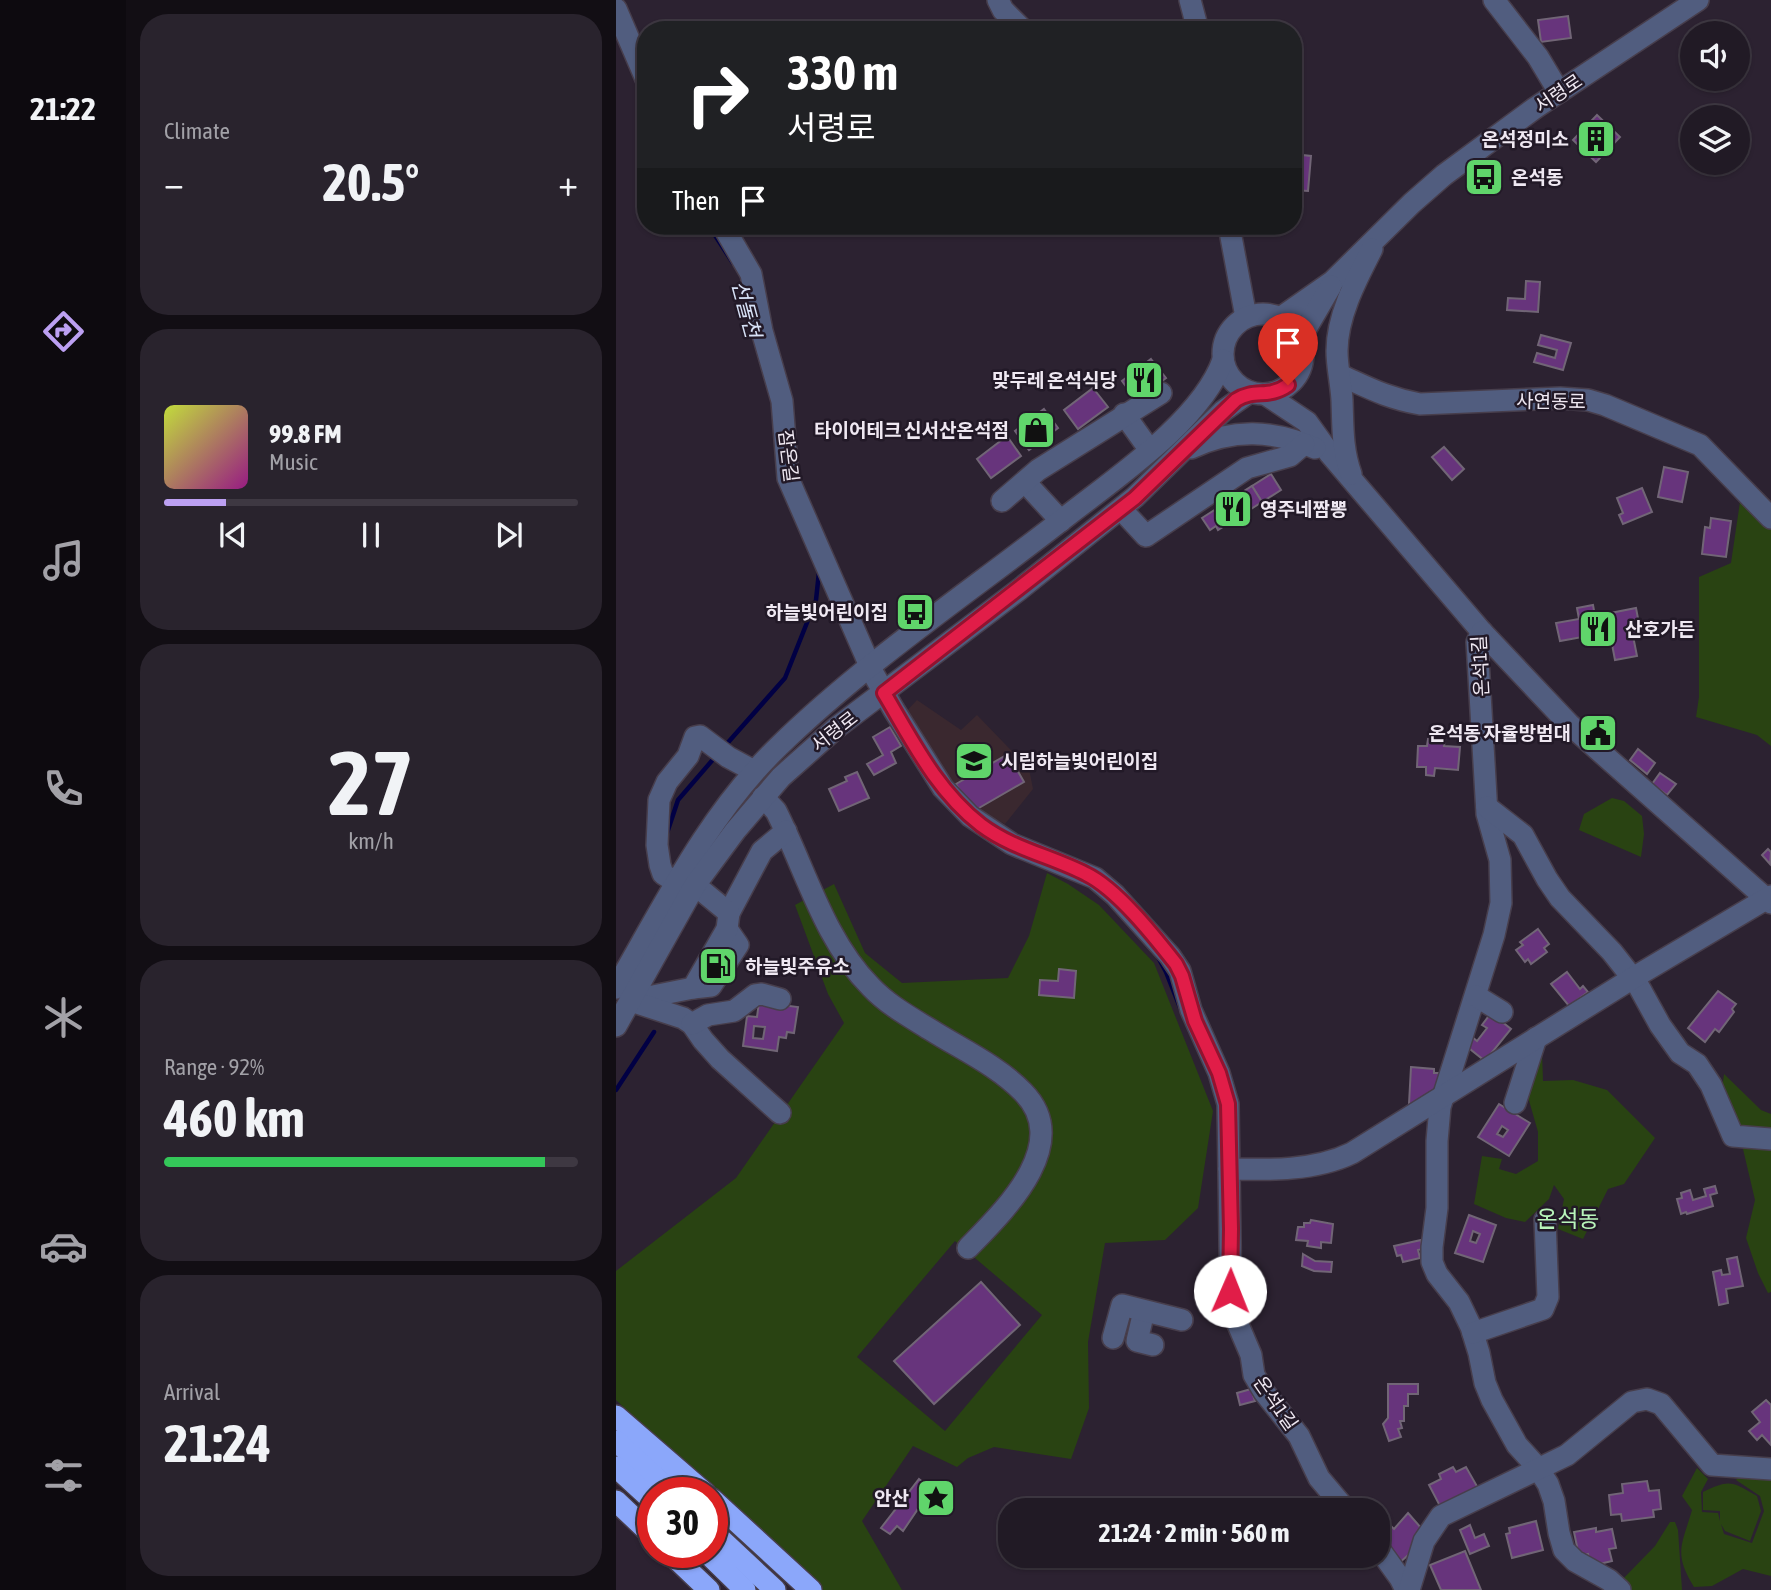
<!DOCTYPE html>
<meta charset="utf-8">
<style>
body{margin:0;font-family:"Asap Condensed","Noto Sans KR",sans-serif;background:#29232d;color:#f1f3f6;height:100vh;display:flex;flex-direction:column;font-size:26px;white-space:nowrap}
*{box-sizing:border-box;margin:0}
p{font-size:23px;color:#a2a1a7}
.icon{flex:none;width:38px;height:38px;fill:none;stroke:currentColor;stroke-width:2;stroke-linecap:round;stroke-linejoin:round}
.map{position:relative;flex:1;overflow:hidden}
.panel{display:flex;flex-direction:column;gap:14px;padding:14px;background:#120e14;width:490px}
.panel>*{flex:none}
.hud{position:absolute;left:21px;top:21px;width:665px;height:214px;border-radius:28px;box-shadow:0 2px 5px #0004,0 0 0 2px #3e3842;background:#202124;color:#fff;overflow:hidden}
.fabs{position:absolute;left:1064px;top:21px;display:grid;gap:14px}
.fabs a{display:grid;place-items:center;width:70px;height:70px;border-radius:50%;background:#211a25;box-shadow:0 2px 5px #0004,0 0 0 2px #3e3842;font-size:35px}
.speed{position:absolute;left:21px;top:1477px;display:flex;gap:14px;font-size:35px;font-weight:700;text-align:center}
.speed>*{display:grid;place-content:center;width:91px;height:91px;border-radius:50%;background:#211a25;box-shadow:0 2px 5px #0004,0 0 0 2px #3e3842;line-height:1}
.speed .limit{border:10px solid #d22;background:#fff;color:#111}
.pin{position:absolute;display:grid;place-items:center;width:60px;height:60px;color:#fff;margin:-72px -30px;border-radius:50% 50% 50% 0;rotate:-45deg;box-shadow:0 0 7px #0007}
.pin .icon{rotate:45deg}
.me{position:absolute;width:77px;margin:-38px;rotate:1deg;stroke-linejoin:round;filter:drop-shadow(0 0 5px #0008)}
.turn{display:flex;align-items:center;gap:24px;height:147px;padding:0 35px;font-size:32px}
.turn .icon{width:91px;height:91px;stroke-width:2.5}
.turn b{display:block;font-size:49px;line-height:60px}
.then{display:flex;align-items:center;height:66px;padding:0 35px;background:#0003;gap:14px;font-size:26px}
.big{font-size:52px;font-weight:700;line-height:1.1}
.panel .widget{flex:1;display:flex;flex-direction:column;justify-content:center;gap:10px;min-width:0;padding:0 24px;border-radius:28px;background:#29232d}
.panel .dial{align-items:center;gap:0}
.dial b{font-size:91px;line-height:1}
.song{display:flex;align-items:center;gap:21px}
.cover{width:84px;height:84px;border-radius:10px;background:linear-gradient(135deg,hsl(70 70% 55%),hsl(310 70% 35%))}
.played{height:7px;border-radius:4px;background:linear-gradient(90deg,#bca0f2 15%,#3e3842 15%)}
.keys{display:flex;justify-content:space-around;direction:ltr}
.heat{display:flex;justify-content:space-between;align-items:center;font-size:38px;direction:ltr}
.charge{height:10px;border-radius:5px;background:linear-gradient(90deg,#34c759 92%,#3e3842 0)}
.trip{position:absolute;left:382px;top:1498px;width:392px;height:70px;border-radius:28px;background:#211a25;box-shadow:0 2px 5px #0004,0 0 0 2px #3e3842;font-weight:700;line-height:70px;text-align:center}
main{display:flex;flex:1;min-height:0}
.tab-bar{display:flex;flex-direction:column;width:126px;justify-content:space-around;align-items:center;background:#0d0a0f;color:#a2a1a7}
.tab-bar .icon{width:49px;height:49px}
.tab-bar .active{color:#bca0f2}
.tab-bar b{font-size:32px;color:#f1f3f6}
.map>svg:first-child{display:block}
</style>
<main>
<nav class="tab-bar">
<b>21:22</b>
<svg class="icon active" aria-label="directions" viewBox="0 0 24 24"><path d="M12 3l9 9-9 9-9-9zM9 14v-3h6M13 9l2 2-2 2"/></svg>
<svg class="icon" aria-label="music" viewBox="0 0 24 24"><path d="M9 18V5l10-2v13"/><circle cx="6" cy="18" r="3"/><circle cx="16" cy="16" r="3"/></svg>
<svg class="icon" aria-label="phone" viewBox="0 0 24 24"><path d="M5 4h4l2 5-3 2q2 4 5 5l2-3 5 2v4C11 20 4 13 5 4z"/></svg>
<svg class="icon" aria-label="climate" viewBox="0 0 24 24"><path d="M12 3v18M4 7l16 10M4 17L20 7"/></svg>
<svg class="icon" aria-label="car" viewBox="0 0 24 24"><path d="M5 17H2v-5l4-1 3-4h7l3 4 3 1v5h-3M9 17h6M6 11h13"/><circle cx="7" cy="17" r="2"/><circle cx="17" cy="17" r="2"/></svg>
<svg class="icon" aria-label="filters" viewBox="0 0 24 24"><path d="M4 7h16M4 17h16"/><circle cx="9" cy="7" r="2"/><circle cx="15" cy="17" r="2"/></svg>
</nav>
<section class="panel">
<div class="widget"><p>Climate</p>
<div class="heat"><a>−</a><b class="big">20.5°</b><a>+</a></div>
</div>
<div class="widget">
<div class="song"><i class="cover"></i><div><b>99.8 FM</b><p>Music</p></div></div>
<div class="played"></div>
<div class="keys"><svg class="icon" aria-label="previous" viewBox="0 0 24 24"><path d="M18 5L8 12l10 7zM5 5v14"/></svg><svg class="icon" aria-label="pause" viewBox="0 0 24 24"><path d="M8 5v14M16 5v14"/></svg><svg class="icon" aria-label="next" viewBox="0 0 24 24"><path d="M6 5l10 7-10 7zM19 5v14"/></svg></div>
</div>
<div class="widget dial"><b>27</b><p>km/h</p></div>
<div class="widget"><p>Range · 92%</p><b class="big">460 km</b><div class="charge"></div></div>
<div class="widget"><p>Arrival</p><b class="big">21:24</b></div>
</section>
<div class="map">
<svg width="1155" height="1590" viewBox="0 0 1155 1590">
<rect width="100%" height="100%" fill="#2c2231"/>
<polygon fill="#3a282f" points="301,700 345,730 361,715 413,769 417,789 389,824 381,820 378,825 348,808 284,718"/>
<g fill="#294312" fill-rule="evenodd">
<polygon points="1125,495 1155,527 1155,746 1141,735 1080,717 1083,697 1083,577 1115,563"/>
<polygon points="996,798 1008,801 1026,816 1028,834 1025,857 963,830 968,814"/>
<path d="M431,873L452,884L483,905L538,963L597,1111L582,1208L549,1240L489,1243L472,1342L473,1408L455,1459L378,1447L352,1458L341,1467L297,1446L246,1521L286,1590H203L0,1400V1271L120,1178L228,1023L212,994L179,905L218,884L249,953L286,983L392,978L413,936ZM339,1241L426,1315L329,1431L241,1357Z"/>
<polygon points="926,1051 927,1081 957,1080 991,1090 1039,1138 1008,1184 992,1189 967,1239 942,1229 948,1199 938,1185 933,1199 909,1222 890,1218 858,1204 866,1156 886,1159 883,1169 900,1174 922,1161 922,1132 910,1090"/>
<polygon points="1108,1074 1145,1110 1155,1114 1155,1133 1122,1129 1106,1090"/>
<polygon points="1133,1145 1155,1147 1155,1292 1152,1293 1142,1273 1130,1238 1139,1200 1127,1149"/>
<path d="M1081,1468L1092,1479L1085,1492L1086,1512L1102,1513L1104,1521V1511L1087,1510V1492C1113,1479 1116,1481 1141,1496L1145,1511L1134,1541L1109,1531L1105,1524L1108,1534L1136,1543L1148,1511L1144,1496L1120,1480L1130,1468L1155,1474V1576L1127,1569L1096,1586L1078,1587C1057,1553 1066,1545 1076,1510L1066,1496Z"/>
<polygon points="1054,1522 1059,1522 1062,1530 1066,1590 1009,1590 1005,1581 1039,1546"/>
</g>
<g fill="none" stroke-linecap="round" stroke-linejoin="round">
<g stroke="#010044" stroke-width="4.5">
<polyline points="23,83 30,98"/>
<polyline points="93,226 117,263"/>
<polyline points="108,747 169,678 200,600 203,572"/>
<polyline points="51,833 62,800 100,756"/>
<polyline points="542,957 550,972 565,1010"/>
<polyline points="0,1090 38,1032"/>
</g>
</g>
<g fill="#67347c" stroke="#716576" stroke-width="2" fill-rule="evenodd">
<polygon points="952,16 955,38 925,42 922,20"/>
<polygon points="981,115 1004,137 980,162 957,140"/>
<polygon points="677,154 695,156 692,191 677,190"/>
<polygon points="910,281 924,282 922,312 891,310 892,298 909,299"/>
<polygon points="925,335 955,343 947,370 918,362 921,353 939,358 941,350 922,345"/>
<polygon points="535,359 550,378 520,400 506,381"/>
<polygon points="477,388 492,407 462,429 448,410"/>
<polygon points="428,409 442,428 413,450 399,431"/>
<polygon points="391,436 405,456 375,478 361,459"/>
<polygon points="828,447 848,469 836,480 816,457"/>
<polygon points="1048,467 1072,472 1066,502 1042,497"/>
<polygon points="655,474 665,490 646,502 636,486"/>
<polygon points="636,486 646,502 602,530 600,526 594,530 586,518"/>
<polygon points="1026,488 1036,512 1007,524 1003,515 1007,513 1001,498"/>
<polygon points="1095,518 1115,521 1110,557 1086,554 1089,527 1094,528"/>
<polygon points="977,605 979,616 1020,608 1025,634 1017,636 1021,656 999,660 995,639 972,644 966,637 944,641 940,623 963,619 961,608"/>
<polygon points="978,721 995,736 987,745 970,730"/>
<polygon points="274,727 285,746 275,752 280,763 258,775 251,764 267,755 257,737"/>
<polygon points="812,739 829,740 828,746 844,747 842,770 819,768 818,776 810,775 810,767 801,767 802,746 811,746"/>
<polygon points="1022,749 1039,763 1031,774 1014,760"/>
<polygon points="392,754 408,782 356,812 340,784"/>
<polygon points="241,772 253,798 223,811 213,789 231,781 229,777"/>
<polygon points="1044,773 1060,784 1051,795 1036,784"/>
<polygon points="1152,849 1155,852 1154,864 1146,855"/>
<polygon points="922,929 933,944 928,948 931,952 915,964 912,959 909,962 900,950 907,945 904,942"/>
<polygon points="443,969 460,971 458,998 423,995 424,980 442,981"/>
<polygon points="951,972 964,989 967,986 972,992 953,1006 935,984"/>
<polygon points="1102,991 1120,1004 1116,1009 1118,1012 1103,1032 1099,1029 1089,1042 1072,1028"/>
<path d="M143,1002L182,1007L178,1033L171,1032L170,1038L163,1037L161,1051L127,1046L131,1016L141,1017ZM138,1026L149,1027L147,1039L137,1038Z"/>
<polygon points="875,1013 895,1029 869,1061 849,1045 856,1037 861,1041 871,1028 866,1025"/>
<polygon points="795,1067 818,1069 818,1073 823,1073 822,1094 815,1099 804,1098 804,1104 793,1104"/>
<path d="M883,1104L914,1123L893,1156L862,1137ZM886,1126L892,1130L887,1137L881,1134Z"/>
<polygon points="1099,1186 1101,1193 1094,1195 1097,1206 1071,1214 1070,1212 1065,1214 1061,1199 1066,1198 1065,1193 1074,1190 1077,1200 1090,1196 1088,1189"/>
<path d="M853,1215L880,1225L867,1262L839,1253ZM857,1231L864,1234L860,1243L854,1241Z"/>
<polygon points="695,1220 717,1224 715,1243 705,1242 705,1248 691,1246 692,1241 680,1240 682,1227 688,1227 688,1223 694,1223"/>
<polygon points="805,1240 807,1249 802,1250 804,1258 787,1262 785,1255 781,1256 778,1246"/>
<polygon points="687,1254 699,1261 716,1262 715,1272 698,1271 686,1266"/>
<polygon points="1121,1257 1127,1286 1110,1289 1112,1303 1103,1305 1097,1272 1105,1270 1106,1275 1114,1274 1111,1259"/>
<polygon points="365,1282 404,1325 318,1404 278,1361"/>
<polygon points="772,1384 802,1384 802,1394 792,1394 792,1406 788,1406 788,1421 784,1421 786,1428 782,1429 785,1437 773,1441 767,1424 772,1418"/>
<polygon points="635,1389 639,1401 624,1405 621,1393"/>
<polygon points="1150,1400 1155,1405 1155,1445 1146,1435 1141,1440 1133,1431 1144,1422 1136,1412"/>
<polygon points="837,1467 840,1472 850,1467 862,1488 825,1508 813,1485 825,1479 823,1474"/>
<polygon points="303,1479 319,1492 309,1505 306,1503 287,1531 281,1526 274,1534 265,1528"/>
<polygon points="1031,1481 1033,1491 1043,1490 1045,1509 1037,1510 1038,1517 1006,1521 1005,1514 995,1515 993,1495 1007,1493 1006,1484"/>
<polygon points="792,1513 806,1529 798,1550 782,1564 768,1544 774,1539 771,1531 776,1527 778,1529"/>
<polygon points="920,1521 927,1550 896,1558 890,1534 894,1533 893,1528"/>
<polygon points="854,1525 859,1538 868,1534 873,1546 854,1554 844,1530"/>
<polygon points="980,1528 980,1532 996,1529 1000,1548 993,1549 996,1561 975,1566 972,1554 963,1556 958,1532"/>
<polygon points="849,1551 865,1590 825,1590 814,1565"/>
</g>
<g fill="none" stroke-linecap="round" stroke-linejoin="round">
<g stroke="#473e4c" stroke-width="24">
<g id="minor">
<polyline points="382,0 387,10 407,30"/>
<polyline points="574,0 582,30"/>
<polyline points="878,0 922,57 943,92"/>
<polyline points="0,9 30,79"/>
<polyline points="107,226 135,274 146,331 166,401 172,478 258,675 278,710 327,788 354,816 396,844 479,878 499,895 554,956 564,971 575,1010 603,1073 612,1104 615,1308 635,1355 638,1375 648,1392 683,1436 703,1478 730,1510"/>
<polyline points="613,226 630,317"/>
<circle cx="647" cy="354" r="40"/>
<polyline points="664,318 717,281 796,203 828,175 919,108 1082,0"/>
<polyline points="684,339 715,286"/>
<path d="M724,375C753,388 771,398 804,404L944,398L972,400L989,405L1084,445L1155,518"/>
<polyline points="649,394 691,422 714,454 866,632 953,724 1155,903"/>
<polyline points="508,414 533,449"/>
<path d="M575,448C618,428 656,430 699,448"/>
<path d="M735,474C726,449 727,426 726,400C725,383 721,367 721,351C721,316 740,280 756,249"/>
<polyline points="409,482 445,521"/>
<polyline points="386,501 422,470 545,393"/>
<polyline points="505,509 530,536 631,468 674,456 688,444"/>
<polyline points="866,632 861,642 871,814 884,860 885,903 878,935 824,1107 821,1141 821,1208 816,1247 816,1262 821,1274 843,1302 855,1327 863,1353 869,1383 876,1400 901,1445 921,1467 932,1484 938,1501 943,1533 948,1550 959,1561 993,1580 1004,1590"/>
<path d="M147,797L160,811C189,868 208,940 255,987C272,1005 294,1017 315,1030C345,1049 382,1066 407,1092C458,1144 388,1211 352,1248"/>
<polyline points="871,807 907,835 931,879 944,898 996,952 1022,985 1044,1025 1064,1053 1081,1064 1095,1085 1117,1136 1155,1139"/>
<polyline points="61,883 47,874 44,865 41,845 43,800 51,782 72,756 79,737 84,736 112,757 138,771"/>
<polyline points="113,913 146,851 170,831"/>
<path d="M0,988C48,905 92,815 162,747C250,661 354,592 451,516C501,477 586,420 607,360"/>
<polyline points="77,988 95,986 122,945 111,929"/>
<polyline points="860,996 886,1012"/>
<polyline points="17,1000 77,988 111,929 113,913 79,885"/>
<polyline points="15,1001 67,1018 76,1024 87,1040 104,1059 164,1113"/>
<polyline points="76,1024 92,1015 118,1011 139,995 146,994 164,999"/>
<polyline points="0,1026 79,885 119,831 165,777 220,728 404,589 519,497 607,411 634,392"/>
<polyline points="899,1103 920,1038"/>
<path d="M613,1169C653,1170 699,1171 736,1153L1017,978L1155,896"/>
<polyline points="528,1311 521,1341 537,1345"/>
<polyline points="857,1333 927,1309 932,1297 929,1220"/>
<polyline points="497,1338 506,1305 566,1320"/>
<polyline points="761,1546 784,1578 790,1590"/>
<polyline points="793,1590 808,1541 825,1516 951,1455 1016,1402 1031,1399 1045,1404 1096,1465 1155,1469"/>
</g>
</g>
<g stroke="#473e4c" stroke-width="24">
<g id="highway">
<polyline points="0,1416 89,1493"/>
<polyline points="0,1441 57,1493"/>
<polyline points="0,1467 37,1501"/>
<polyline points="96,1499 195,1590"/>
<polyline points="0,1501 37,1536"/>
<polyline points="96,1531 159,1590"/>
<polyline points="53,1552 93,1590"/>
<polyline points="90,1552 129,1590"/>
</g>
</g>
<use href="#minor" stroke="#515d7f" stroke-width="21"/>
<use href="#highway" stroke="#8ba7fa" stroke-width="21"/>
</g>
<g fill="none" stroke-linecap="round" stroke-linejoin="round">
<g stroke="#92132f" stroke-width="18">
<path id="route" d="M614,1291L615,1229L612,1104L603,1073L579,1021L566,976L560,964C538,936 501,889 470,874C435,856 397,849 365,825C320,790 296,740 268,693L519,498L620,400C639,388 652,399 672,385"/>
</g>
<use href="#route" stroke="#e11d48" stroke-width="12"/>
</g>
<defs>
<g id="building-square" transform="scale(2.0125)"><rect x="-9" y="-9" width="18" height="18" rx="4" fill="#60d56b" stroke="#221927"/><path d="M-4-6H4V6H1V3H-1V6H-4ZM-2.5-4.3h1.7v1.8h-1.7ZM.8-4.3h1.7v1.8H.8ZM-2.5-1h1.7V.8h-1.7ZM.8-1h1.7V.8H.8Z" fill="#111"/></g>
<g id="bus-square" transform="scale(2.0125)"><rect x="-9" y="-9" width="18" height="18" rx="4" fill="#60d56b" stroke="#221927"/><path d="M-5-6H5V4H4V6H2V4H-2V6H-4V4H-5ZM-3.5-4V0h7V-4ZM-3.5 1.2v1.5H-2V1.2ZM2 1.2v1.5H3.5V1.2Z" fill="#111"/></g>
<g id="restaurant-square" transform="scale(2.0125)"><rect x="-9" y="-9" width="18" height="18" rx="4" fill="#60d56b" stroke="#221927"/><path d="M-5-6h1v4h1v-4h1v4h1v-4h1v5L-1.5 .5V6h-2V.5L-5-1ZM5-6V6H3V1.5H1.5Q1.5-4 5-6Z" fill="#111"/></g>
<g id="shop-square" transform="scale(2.0125)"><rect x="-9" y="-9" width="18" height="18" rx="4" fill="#60d56b" stroke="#221927"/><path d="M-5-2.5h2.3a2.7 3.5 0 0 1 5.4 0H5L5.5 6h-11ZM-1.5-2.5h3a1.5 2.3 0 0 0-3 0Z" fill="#111"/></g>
<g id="civic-square" transform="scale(2.0125)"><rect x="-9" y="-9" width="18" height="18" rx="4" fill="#60d56b" stroke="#221927"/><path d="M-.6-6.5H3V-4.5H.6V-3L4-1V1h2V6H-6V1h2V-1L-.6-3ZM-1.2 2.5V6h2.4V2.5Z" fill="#111"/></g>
<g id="school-square" transform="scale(2.0125)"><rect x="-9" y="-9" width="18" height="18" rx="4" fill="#60d56b" stroke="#221927"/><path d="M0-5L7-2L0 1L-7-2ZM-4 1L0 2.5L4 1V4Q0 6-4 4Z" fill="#111"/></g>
<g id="fuel-square" transform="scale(2.0125)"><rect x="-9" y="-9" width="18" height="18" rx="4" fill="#60d56b" stroke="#221927"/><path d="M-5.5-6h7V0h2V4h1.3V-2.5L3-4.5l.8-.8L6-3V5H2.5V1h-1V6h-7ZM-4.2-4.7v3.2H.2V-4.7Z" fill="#111"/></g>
<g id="sight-square" transform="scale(2.0125)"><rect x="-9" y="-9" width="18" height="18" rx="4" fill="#60d56b" stroke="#221927"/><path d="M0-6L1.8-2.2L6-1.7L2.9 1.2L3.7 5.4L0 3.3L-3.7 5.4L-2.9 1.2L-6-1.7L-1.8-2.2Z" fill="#111"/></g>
</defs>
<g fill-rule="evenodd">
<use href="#building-square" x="980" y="139"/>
<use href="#bus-square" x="868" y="177"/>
<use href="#restaurant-square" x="528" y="380"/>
<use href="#shop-square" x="420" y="430"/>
<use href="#restaurant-square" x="617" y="509"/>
<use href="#bus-square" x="299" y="612"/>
<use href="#restaurant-square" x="982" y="629"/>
<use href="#civic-square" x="982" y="733"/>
<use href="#school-square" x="358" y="761"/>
<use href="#fuel-square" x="102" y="966"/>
<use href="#sight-square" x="320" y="1498"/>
</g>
<g text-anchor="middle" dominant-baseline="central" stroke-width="5" stroke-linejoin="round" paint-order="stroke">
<g font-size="19" fill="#efe8f2" stroke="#221927">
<text transform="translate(942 93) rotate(-34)">서령로</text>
<text transform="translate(935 401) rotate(1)">사연동로</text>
<text transform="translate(173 456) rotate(83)">잠온길</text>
<text transform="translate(864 666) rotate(-93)">온석1길</text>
<text transform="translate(218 731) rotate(-38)">서령로</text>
<text transform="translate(660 1403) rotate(55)">온석1길</text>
</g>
<g font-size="19" font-weight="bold" fill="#efe8f2" stroke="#221927" text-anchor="end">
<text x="953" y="139">온석정미소</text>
<text x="895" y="177" text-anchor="start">온석동</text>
<text x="501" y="380">맞두레 온석식당</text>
<text x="393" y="430">타이어테크 신서산온석점</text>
<text x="644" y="509" text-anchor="start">영주네짬뽕</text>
<text x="272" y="612">하늘빛어린이집</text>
<text x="1009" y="629" text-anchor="start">산호가든</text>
<text x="955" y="733">온석동 자율방범대</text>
<text x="385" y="761" text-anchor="start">시립하늘빛어린이집</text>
<text x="129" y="966" text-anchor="start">하늘빛주유소</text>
<text x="293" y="1498">안산</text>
</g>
<g font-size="21" font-style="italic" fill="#d7e1f6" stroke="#221927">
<text transform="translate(131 309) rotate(75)">선돌천</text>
</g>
<g font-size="23" fill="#b9f5bb" stroke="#221927">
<text x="952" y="1219">온석동</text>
</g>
</g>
</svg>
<div class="fabs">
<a><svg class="icon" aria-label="sound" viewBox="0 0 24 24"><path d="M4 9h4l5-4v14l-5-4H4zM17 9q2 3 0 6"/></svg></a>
<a><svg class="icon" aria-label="layers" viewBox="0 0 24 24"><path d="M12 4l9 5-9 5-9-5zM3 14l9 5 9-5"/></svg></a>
</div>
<div class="speed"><div class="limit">30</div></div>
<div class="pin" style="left:672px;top:385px;background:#d93025"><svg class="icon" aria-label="arrive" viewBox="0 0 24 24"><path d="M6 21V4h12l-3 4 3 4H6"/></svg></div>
<svg class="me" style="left:614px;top:1291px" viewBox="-20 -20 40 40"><circle r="19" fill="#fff"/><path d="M0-13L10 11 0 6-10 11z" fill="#e11d48"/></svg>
<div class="trip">21:24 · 2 min · 560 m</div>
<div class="hud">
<div class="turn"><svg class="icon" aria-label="right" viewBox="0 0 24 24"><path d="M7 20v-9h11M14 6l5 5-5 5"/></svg><div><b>330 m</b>서령로</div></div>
<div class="then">Then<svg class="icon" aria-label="arrive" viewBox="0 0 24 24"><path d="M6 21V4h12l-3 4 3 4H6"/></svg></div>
</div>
</div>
</main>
